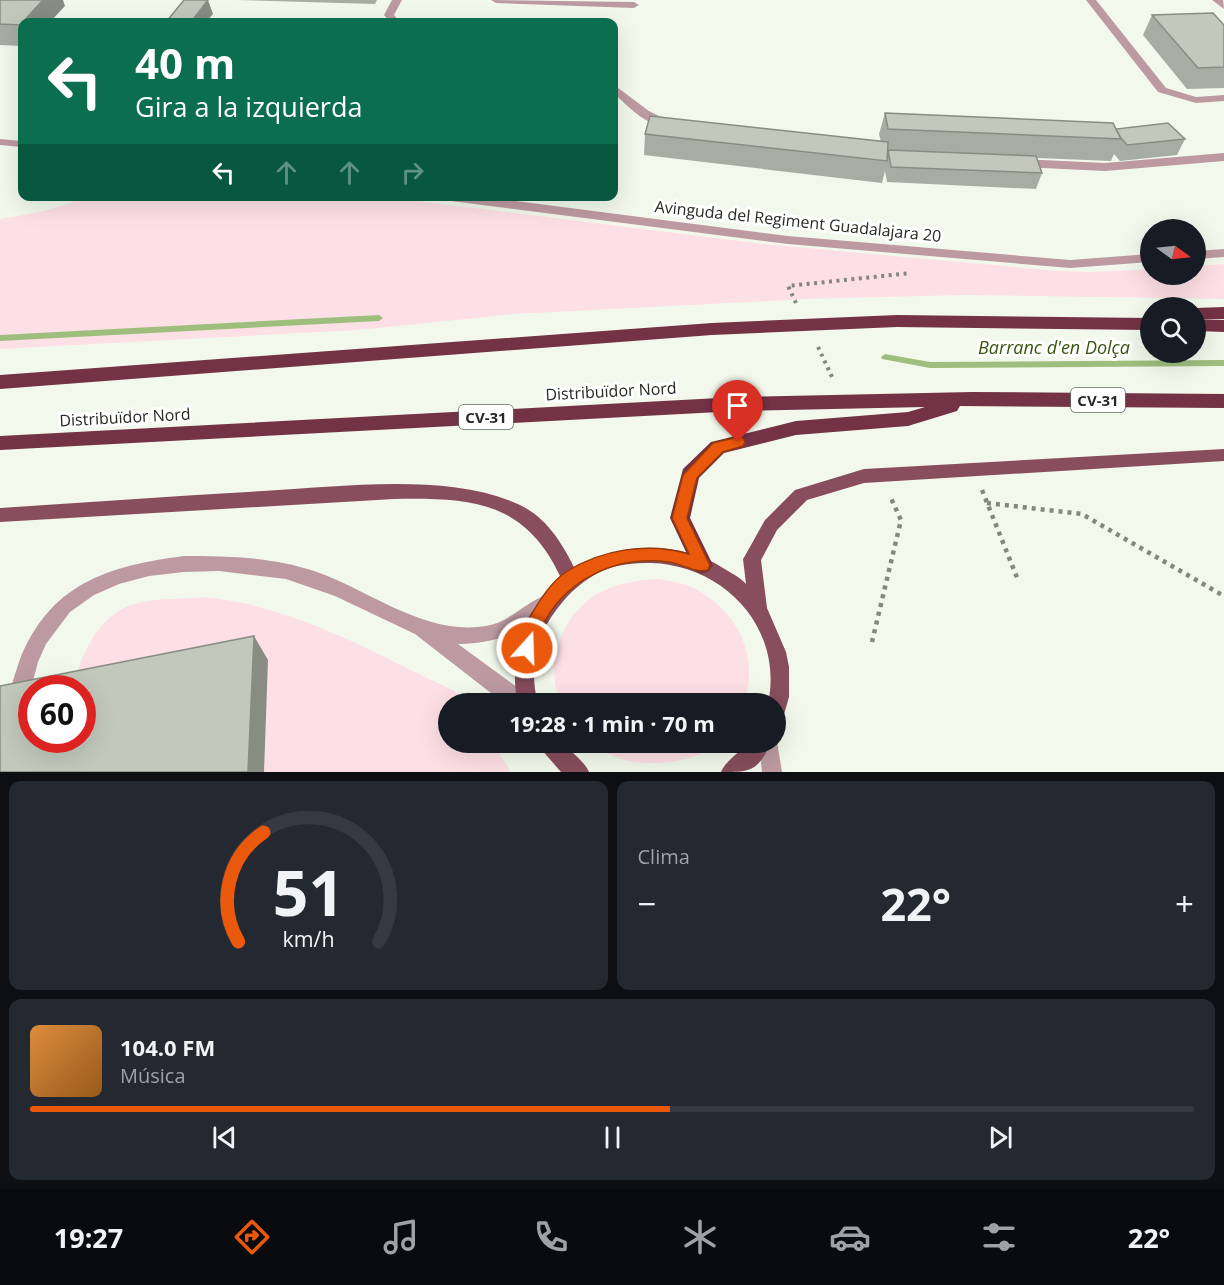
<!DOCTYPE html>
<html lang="es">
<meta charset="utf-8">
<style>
body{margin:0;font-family:"Open Sans",sans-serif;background:#242831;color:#f1f3f6;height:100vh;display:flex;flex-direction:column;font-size:22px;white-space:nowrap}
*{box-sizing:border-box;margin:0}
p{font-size:20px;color:#9ea1a6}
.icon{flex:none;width:33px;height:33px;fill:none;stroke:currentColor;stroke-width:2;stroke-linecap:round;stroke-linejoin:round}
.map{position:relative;height:772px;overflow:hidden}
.details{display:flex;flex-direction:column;gap:9px;padding:9px;background:#0d0f14;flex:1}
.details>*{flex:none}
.guide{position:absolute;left:18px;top:18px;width:600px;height:183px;border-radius:12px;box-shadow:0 6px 24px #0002;background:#0b6e4f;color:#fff;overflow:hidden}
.needle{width:39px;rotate:105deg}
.buttons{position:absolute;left:1140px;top:219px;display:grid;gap:12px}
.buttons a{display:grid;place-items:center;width:66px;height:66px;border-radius:50%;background:#171b24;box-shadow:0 6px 24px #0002;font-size:30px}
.speed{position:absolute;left:18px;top:675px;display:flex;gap:12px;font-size:30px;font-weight:700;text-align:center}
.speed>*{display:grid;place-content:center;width:78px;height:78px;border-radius:50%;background:#171b24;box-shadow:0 6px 24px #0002;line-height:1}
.speed .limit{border:9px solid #d22;background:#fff;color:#111}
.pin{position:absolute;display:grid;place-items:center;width:51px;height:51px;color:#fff;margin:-62px -26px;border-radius:50% 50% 50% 0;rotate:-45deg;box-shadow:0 0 6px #0007}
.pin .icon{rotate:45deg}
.me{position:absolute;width:66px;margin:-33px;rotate:20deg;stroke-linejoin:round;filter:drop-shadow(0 0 4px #0008)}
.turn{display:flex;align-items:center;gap:21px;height:126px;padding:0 18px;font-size:27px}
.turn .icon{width:78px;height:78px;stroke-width:2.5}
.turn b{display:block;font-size:42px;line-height:51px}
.lanes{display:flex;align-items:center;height:57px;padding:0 18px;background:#0003;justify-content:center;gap:30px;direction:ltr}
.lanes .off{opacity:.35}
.big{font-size:45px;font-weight:700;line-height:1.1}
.details .card{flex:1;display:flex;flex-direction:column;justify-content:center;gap:9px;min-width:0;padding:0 21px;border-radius:12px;background:#242831}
.details .dial{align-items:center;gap:0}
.dial svg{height:156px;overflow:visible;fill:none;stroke:#363941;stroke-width:7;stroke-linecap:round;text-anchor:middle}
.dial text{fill:#f1f3f6;stroke:none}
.song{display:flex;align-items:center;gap:18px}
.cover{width:72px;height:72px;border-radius:9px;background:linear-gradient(135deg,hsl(30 70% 55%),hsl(30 70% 35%))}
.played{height:6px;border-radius:3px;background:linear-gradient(90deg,#ea580c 55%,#363941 55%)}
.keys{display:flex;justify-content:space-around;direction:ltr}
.heat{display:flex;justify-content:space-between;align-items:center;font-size:33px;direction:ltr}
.details .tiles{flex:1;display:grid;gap:9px;grid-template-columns:1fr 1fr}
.card:last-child{grid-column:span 2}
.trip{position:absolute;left:438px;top:693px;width:348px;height:60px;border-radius:30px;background:#171b24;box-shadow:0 6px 24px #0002;font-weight:700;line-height:60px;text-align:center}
.menu{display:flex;height:96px;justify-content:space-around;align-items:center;background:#090b0e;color:#9ea1a6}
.menu .icon{width:42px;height:42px}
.menu .selected{color:#ea580c}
.menu b{font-size:27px;color:#f1f3f6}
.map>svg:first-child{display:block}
</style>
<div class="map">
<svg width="1224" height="772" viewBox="0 0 1224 772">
<rect width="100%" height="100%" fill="#f2f9ec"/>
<g fill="#fde0e6">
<path d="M386,197L764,244L1058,271L1092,272L1150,269V274H1196V266L1224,264V299L963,295L806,299L515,314L358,330L0,349V219C29,214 57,210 84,197Z"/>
<path d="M659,579C670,581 682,583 691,587C736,608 761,656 744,703H562C542,666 563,610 601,592C620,582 638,580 659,579Z"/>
<path d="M203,597C293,605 372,652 453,690L469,703L448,704V742L493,743L511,772H264L82,688H73C80,655 100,612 137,603C158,598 181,599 203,597Z"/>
<path d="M592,743H718C709,748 699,756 689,758C659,767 616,766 592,743Z"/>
</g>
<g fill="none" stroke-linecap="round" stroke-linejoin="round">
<g fill="#9ebe7d" fill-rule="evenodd">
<polygon points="379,315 383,318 379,321 0,341 0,335"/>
<polygon points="885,354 930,362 1224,360 1224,366 930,368 882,359 881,357"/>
</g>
<g stroke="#83877f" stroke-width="4" stroke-dasharray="3 4.5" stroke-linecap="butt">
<polyline points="796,303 788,286 911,273"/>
<polyline points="818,347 833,379"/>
</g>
<g stroke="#83877f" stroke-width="4.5" stroke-dasharray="4 5" stroke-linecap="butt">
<polyline points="982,490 1018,580"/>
<polyline points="987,503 1082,514 1224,596"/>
<polyline points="872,642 901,520 890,496"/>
</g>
<g fill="#bd9aa2" fill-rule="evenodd">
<polygon points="392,0 402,0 394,15 400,22 390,22 384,15"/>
<polygon points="491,0 634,2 639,5 634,8 496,3"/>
<polygon points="1086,0 1096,0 1166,88 1196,97 1224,95 1224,101 1196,103 1158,92"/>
<polygon points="1212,0 1223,0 1224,9"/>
<path d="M614,85L649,111L671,122V126C650,130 627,106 614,93Z"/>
<polygon points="0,139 22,141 22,147 0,145"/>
<polygon points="1224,153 1224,161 1105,171 1021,167 1015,163 1021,159 1105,163"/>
<polygon points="437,196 477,196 788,236 1070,260 1150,254 1150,262 1070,268 788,244 443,200"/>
<polygon points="1224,249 1224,257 1196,259 1196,251"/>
<path d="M184,556C228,556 272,557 314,571C370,590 424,636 486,626C510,622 524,603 546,595L552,597L555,603C542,631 486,645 458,644L517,687L528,704H505L415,634L335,596L286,579L219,571L184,572L149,576L119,584L94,595L70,612L46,644L38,662L26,707L19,709L12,707C7,694 15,675 19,662C49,584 107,566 184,556Z"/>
<polygon points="776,735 782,772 762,772 759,742 776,742"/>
</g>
<g fill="#884e5d" fill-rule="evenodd">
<path d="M1224,449V461L864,483L807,500L777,530L761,560L767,608L786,652L789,667V697L783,718L776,721V704H768C784,628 724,565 651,563C634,563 617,564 602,571C583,580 569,593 557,609C535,637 529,669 538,704H518C507,657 526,609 561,578C525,500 471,498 394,499L0,522V508C88,502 176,496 263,491C341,487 449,472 520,505C547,518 562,543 575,569C619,542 678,540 723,568C731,573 740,577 746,584L743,559L746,554L765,520L795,490L864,469Z"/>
<path d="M538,742H562C570,751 585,762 589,772H561L541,749Z"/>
<path d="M748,742H771C758,772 750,772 721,772C726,760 740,753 748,742Z"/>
</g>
<g fill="#733246" fill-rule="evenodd">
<polygon points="1224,307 1224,319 1196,319 1195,308"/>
<polygon points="897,315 1150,318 1150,330 897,327 712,335 0,389 0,375 712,323"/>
<polygon points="1196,319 1224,320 1224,332 1196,331"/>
<polygon points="972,392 1224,394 1224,408 960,406 957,411 908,426 796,435 724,453 699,478 690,518 713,565 709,571 702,574 695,571 670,518 683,469 711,442 796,421 908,412 925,407 738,411 0,450 0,436 738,397"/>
</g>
</g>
<g fill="#a7ada2">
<polygon points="0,0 65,6 22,22 22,46 0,45"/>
<polygon points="236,0 377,0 375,4"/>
<polygon points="1152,15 1224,25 1224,88 1187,89 1143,35"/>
<polygon points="885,113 1116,129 1185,139 1177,155 1120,161 1114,154 1111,161 1037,158 1042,173 1036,189 887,182 885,171 882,183 644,155 645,134 881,142 879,134"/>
</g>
<g fill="#888d84">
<polygon points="43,0 63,0 65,6 50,22 22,22 22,31 20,25"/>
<polygon points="208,0 213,14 206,22 191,22"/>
<polygon points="254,636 268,660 264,772 248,772"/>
</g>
<g fill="#c2c9bc" stroke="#888d84" stroke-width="1.5" fill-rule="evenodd">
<polygon points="0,0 43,0 20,25 0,24"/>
<polygon points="184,0 208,0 191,22 166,22"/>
<polygon points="1213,13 1224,25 1224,67 1198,68 1152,15"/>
<polygon points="885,113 1113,123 1121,139 888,129"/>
<polygon points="650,116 888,142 887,161 645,134"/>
<polygon points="1168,123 1185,139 1127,145 1121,138 1116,129"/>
<polygon points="888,150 1036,156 1042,173 891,167"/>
<path d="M254,636L248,772H0V686ZM32,688H82V740H32Z"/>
</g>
<path fill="#ea580c" stroke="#983908" stroke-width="1.5" d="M738,437L743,438L745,442L743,446L723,452L697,478L687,518L710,565L708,570C696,574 681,563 668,562C614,555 562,581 540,631C537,638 537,646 533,654L527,656L521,654C516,641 525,626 531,615C540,600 551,582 566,572C602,549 648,542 689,554L672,518L683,475L713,443Z"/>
<g text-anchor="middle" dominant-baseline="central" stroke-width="6" stroke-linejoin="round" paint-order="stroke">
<g fill="#fff" stroke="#676966" stroke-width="1.5">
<rect x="1071" y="388" width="54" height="24" rx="4.5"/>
<rect x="459" y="405" width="54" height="24" rx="4.5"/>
</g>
<g font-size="15" font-weight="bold" fill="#262924">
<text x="1098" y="400">CV-31</text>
<text x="486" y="417">CV-31</text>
</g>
<g font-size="16" fill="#262924" stroke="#fff">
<text transform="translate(798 221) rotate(6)">Avinguda del Regiment Guadalajara 20</text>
<text transform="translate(611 391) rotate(-3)">Distribuïdor Nord</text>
<text transform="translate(125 417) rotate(-3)">Distribuïdor Nord</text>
</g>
<g font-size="18" font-style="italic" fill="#395510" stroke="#fff">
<text x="1054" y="347">Barranc d'en Dolça</text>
</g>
</g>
</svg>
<div class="buttons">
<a><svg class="needle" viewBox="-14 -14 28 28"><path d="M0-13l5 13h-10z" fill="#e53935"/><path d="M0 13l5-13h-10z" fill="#9ea1a6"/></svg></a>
<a><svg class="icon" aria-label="search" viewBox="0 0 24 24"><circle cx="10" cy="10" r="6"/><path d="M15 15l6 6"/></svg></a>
</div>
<div class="speed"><div class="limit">60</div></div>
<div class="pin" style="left:738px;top:442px;background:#d93025"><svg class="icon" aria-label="arrive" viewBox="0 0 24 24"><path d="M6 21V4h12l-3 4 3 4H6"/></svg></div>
<svg class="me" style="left:527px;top:648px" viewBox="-20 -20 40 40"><circle r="17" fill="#ea580c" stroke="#fff" stroke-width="3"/><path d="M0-11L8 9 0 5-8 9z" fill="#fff"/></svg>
<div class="trip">19:28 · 1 min · 70 m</div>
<div class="guide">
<div class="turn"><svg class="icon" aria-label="left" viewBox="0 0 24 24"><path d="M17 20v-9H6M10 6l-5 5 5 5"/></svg><div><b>40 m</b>Gira a la izquierda</div></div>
<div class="lanes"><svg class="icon" aria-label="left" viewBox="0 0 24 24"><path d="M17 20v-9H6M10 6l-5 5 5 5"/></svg><svg class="icon off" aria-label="ahead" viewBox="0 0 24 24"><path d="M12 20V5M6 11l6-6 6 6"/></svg><svg class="icon off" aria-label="ahead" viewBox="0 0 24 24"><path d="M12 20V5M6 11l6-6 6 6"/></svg><svg class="icon off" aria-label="right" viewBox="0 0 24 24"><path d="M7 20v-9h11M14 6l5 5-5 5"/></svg></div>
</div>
</div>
<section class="details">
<div class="tiles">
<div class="card dial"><svg viewBox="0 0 100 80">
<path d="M14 69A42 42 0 1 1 86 69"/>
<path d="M14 69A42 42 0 0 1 27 13" stroke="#ea580c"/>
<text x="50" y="56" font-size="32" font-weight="700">51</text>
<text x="50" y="72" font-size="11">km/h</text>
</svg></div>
<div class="card"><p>Clima</p>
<div class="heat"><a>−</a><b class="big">22°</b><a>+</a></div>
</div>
<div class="card">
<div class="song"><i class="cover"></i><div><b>104.0 FM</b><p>Música</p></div></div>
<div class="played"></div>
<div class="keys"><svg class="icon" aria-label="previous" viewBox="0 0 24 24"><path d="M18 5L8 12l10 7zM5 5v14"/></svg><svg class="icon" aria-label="pause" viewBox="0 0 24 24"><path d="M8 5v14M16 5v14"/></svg><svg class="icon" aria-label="next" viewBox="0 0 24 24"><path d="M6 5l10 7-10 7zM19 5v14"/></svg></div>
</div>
</div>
</section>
<nav class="menu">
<b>19:27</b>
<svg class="icon selected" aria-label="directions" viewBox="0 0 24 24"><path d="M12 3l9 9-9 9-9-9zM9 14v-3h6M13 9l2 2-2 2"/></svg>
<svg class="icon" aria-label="music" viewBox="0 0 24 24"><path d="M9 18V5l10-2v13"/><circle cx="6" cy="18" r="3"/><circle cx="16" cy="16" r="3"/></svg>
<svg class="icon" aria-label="phone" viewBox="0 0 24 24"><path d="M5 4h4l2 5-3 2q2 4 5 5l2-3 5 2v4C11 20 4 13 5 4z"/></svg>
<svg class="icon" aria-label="climate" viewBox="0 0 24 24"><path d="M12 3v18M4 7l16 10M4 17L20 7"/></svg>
<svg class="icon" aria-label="car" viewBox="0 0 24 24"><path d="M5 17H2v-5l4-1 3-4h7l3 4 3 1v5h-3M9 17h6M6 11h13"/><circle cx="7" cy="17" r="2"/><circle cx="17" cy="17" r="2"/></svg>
<svg class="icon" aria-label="filters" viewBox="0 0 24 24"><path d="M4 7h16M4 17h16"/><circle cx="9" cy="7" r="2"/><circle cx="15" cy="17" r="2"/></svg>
<b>22°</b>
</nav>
